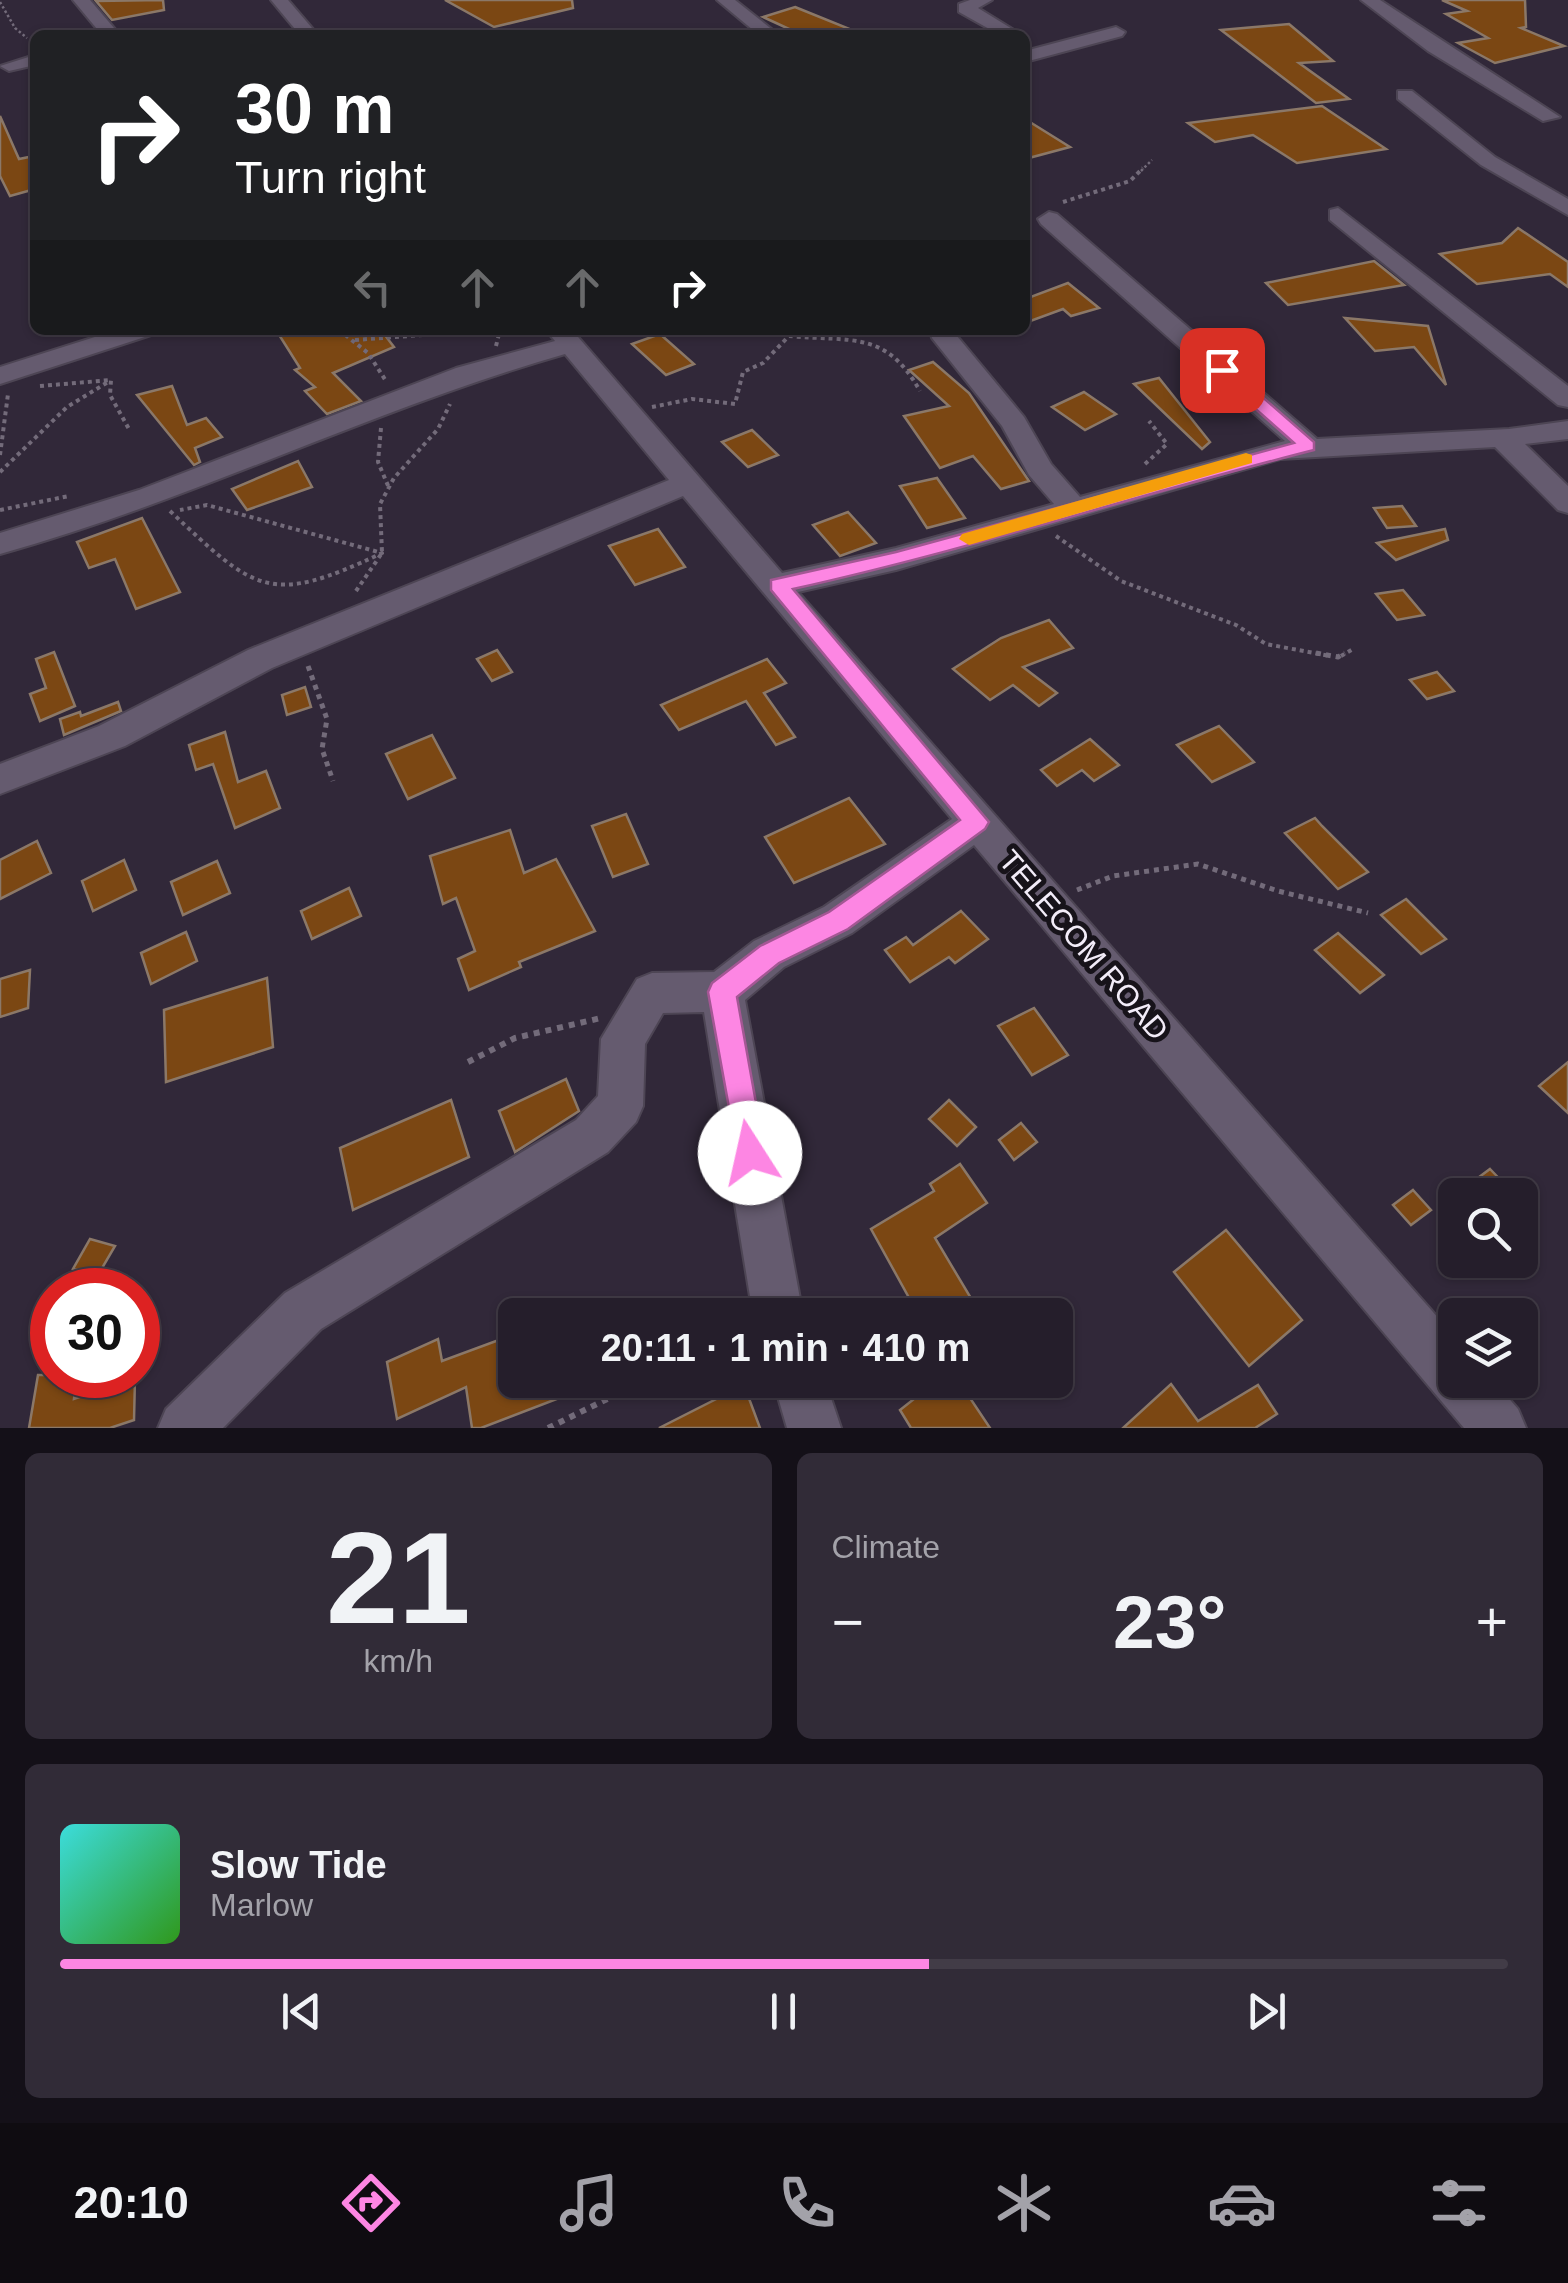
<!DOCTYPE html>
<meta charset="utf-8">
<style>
body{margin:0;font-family:Helvetica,sans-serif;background:#312b37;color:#f1f3f6;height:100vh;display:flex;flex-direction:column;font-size:38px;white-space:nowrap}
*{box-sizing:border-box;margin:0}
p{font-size:32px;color:#a3a2a9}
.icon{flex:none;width:55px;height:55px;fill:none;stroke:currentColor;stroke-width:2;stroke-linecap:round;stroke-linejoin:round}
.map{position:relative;height:1428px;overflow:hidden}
.sheet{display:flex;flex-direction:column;gap:25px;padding:25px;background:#141018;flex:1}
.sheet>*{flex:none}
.hud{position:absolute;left:30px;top:30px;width:1000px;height:305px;border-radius:15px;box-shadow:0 2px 8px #0004,0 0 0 2px #423c47;background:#202124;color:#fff;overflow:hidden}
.controls{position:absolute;left:1438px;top:1178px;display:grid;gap:20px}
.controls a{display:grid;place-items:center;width:100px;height:100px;border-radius:15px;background:#251e2b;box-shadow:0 2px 8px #0004,0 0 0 2px #423c47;font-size:50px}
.speed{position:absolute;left:30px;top:1268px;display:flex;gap:20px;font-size:50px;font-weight:700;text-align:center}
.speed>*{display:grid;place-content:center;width:130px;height:130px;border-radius:50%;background:#251e2b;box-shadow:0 2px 8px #0004,0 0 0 2px #423c47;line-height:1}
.speed .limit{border:15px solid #d22;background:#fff;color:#111}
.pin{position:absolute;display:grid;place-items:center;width:85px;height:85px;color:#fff;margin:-42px;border-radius:20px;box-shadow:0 5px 15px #0006}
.me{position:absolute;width:110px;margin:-55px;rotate:350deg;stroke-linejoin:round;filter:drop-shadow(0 0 8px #0008)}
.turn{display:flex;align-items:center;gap:35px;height:210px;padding:0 40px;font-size:45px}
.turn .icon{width:130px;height:130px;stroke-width:2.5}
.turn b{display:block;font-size:70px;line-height:85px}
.lanes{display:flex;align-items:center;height:95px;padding:0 40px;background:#0003;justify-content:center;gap:50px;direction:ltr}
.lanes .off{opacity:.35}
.big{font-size:75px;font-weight:800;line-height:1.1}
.sheet .card{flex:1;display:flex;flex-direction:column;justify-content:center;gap:15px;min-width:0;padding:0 35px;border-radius:15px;background:#312b37}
.sheet .dial{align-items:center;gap:0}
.dial b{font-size:130px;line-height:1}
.song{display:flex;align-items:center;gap:30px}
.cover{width:120px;height:120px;border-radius:15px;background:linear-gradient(135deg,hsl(180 70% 55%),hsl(110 70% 35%))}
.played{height:10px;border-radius:5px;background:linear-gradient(90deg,#fd86e3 60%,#423c47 60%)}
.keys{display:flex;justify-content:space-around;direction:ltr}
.heat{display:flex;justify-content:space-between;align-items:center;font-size:55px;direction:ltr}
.sheet .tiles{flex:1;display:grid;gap:25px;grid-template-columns:1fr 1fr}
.card:last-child{grid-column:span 2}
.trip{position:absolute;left:498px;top:1298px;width:575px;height:100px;border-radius:15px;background:#251e2b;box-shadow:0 2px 8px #0004,0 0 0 2px #423c47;font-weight:800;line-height:100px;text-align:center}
.tabs{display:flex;height:160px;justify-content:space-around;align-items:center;background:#0f0c11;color:#a3a2a9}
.tabs .icon{width:70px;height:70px}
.tabs .active{color:#fd86e3}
.tabs b{font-size:45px;color:#f1f3f6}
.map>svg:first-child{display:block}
</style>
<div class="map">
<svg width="1568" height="1428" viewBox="0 0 1568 1428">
<rect width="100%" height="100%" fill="#312839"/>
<g fill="#7b4713" stroke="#8b7868" stroke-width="2.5">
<polygon points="163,0 164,10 112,20 96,1"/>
<polygon points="445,0 572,0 573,8 494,27"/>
<polygon points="1442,0 1525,0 1526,27 1521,28 1564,46 1495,63 1458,43 1488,38 1446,14 1467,11"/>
<polygon points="795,7 862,34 862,35 802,35 763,17"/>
<polygon points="1289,24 1333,61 1299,63 1349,99 1316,103 1221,30"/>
<polygon points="1322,106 1386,149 1297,163 1253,135 1215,142 1188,123"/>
<polygon points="0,116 19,159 29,157 35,168 35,189 10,196 0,176"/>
<polygon points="1025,119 1070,147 1025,159"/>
<polygon points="1518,228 1568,262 1568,287 1550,274 1477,284 1440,254 1502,243"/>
<polygon points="1374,261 1404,285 1288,305 1266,283"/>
<polygon points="1068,283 1099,308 1071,316 1063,309 1025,323 1025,299"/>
<polygon points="1345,318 1428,326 1446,385 1414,347 1375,351"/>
<polygon points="276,330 381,330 394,347 333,373 361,401 327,414 305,391 315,387 295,370 300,368"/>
<polygon points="660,334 694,364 666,375 632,344"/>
<polygon points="933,362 969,393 1029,481 1001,489 973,456 940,468 904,416 949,406 909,370"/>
<polygon points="1159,378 1210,442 1202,449 1134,384"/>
<polygon points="172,386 187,425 206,418 222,437 195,448 200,462 194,465 137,395"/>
<polygon points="1084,392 1116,414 1085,430 1052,407"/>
<polygon points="752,430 778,455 748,467 722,442"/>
<polygon points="298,461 312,487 247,510 232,489"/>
<polygon points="937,478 965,518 927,528 900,486"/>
<polygon points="1402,506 1416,526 1387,528 1374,508"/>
<polygon points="848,512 876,543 840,556 813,525"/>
<polygon points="142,518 180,592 136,609 115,559 89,568 77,542"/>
<polygon points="658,529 685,567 635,585 609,546"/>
<polygon points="1445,529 1448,540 1396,560 1377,543"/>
<polygon points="1403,590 1424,615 1397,620 1376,594"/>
<polygon points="1049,620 1073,648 1023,667 1057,693 1039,706 1013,685 990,700 953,669 1001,638"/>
<polygon points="497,650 512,672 492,681 477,659"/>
<polygon points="54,652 75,706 40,721 30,694 46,688 36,659"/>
<polygon points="767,659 786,683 764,693 795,737 776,745 746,701 679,730 661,705"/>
<polygon points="1437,672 1454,691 1427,699 1410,680"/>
<polygon points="305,687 311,707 287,715 282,695"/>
<polygon points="118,702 121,711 64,735 60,719 80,712 81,716"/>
<polygon points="1219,726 1254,762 1212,782 1177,745"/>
<polygon points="225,732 238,782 266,771 280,808 235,828 213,764 196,770 189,745"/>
<polygon points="432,735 455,778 408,799 386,754"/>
<polygon points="1090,739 1119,765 1094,781 1082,770 1057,786 1041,770"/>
<polygon points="849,798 885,844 794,883 765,837"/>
<polygon points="626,814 648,864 613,877 592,826"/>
<polygon points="1315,818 1322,826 1368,872 1338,889 1285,833"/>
<polygon points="510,830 524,873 556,859 595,931 519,962 521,967 469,990 458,959 475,951 456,898 443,904 430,856"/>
<polygon points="37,841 51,873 0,899 0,860"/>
<polygon points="124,860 136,890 93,911 82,881"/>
<polygon points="217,861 230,893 183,915 171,882"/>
<polygon points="349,888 361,916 312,939 301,911"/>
<polygon points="1406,899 1446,939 1421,954 1381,915"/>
<polygon points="961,911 988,939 955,963 949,957 910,982 885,950 906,937 913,945"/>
<polygon points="186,932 197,961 151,984 141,953"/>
<polygon points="1338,933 1384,975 1360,993 1315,950"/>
<polygon points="30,970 28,1008 0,1017 0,979"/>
<polygon points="267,978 273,1047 166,1082 164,1010"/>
<polygon points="1034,1008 1068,1055 1032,1075 998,1026"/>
<polygon points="1568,1062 1568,1113 1539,1086"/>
<polygon points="566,1079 579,1111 515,1152 499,1111"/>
<polygon points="451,1100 469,1157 353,1210 340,1148"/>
<polygon points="949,1100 976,1127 957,1146 929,1119"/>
<polygon points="1021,1123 1037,1142 1014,1160 999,1140"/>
<polygon points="960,1164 987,1203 935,1238 981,1315 939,1315 933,1305 918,1314 871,1229 934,1191 930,1184"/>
<polygon points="1490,1169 1515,1195 1455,1195"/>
<polygon points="1413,1190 1431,1210 1411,1225 1393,1205"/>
<polygon points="1226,1230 1302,1320 1249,1366 1174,1272"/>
<polygon points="90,1239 115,1246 98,1275 73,1269"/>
<polygon points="515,1334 515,1380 601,1382 481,1428 472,1428 466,1387 397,1419 387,1362 438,1339 442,1361"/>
<polygon points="38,1375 77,1375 74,1399 135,1378 134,1420 110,1428 29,1428"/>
<polygon points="938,1380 958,1380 990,1428 911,1428 900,1410"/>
<polygon points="1171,1384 1198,1421 1258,1385 1277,1414 1255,1428 1123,1428"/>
<polygon points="744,1385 760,1428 659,1428"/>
</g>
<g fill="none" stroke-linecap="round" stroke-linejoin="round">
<g stroke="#4d4554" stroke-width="4">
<g id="minor">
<polygon points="73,0 90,0 120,35 102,35"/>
<polygon points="271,0 288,0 318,35 300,35"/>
<polygon points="717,0 735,0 779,35 759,35"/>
<polygon points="970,0 992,0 978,8 1022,35 1000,35 959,12 959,4"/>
<polygon points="1361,0 1380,0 1560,117 1543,121 1428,51"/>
<polygon points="1116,27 1125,32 1122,36 1025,62 1025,51"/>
<polygon points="35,55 35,65 9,71 0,66"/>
<polygon points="1398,91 1412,91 1495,157 1568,199 1568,215 1481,165 1398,99"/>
<polygon points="1338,208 1568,386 1568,407 1558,405 1330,220 1330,210"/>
<path d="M1049,212L1057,214L1317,439L1509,429L1568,421V439L1525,444L1568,486V513L1558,510L1495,447L1280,459L896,570L798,592L1455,1337V1380H1493L1518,1409L1526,1428H1464L974,845L852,933L784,967L745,1000L803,1315H753L704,1012L663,1013L645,1044L643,1106L636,1122L608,1152L321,1329L223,1428H158L166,1409L285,1293L576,1120L598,1096L601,1039L637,979L652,973L714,972L754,941L824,907L952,819L683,496L272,668L125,746L0,794V764L99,726L248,650L669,480L565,354C373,409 193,500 0,554V533L139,490L456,368L555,341L546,330H572L782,573L896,548L1054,504L1029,475L1002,426L932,338L930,330H952L1024,417L1051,464L1080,497L1285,441L1041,224L1038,219Z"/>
<polygon points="117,330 155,330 151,335 0,384 0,367"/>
<polygon points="773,1380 825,1380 841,1428 787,1428"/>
</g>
</g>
<g stroke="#736b7a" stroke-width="2.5" stroke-dasharray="2.5 2.5" stroke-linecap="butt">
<polyline points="0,2 15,28 27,38"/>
<polyline points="1141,171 1152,160"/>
</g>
<g stroke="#736b7a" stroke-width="4" stroke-dasharray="4 4" stroke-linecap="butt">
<polyline points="1063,202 1130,181 1143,168"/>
<polyline points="339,330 368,353 386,381"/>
<polyline points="355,340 449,333"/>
<polyline points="496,346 500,330"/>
<polyline points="40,386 111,380 110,395 129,429"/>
<path d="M652,407L692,399L735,404L743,372L763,363L789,336C852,342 886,330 920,391"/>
<polyline points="381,428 378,462 389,488"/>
<polyline points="0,455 8,394"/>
<polyline points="1145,464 1167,444 1149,421"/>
<polyline points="0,472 67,407 108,382"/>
<polyline points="0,510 69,496"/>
<path d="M170,511C255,591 269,607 382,553L207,505L180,510"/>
<polyline points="1056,536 1121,581 1236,625 1266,644 1330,656"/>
<polyline points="356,591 382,553 380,504 394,478 438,429 450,404"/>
<polyline points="1341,656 1353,649"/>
</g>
<g stroke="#736b7a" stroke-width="5" stroke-dasharray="5 5" stroke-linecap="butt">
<polyline points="1316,653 1338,657 1345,653"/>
<polyline points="308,666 327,719 322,749 333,781"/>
<polyline points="1077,890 1113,876 1198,864 1278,891 1368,913"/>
</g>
<g stroke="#736b7a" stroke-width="6" stroke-dasharray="6 6" stroke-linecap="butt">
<polyline points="468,1062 515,1038 601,1018"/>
<polyline points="548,1428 646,1380"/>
</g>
<use href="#minor" fill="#655b6f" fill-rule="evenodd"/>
</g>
<path fill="#fd86e3" stroke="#a45794" stroke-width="2.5" d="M1216,367H1228L1314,442V450C1140,494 969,550 793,589L989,822L985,829L848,929L779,963L737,997L765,1153L760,1163L750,1168L739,1163L708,992L712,983L760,946L829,912L960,820L771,590V580L896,552L1294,443L1216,374Z"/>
<polygon fill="#f59e0b" points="1246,453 1252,455 1252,463 969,545 959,539 962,534"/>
<g text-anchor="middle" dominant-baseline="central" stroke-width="10" stroke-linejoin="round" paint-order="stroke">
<g font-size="30" fill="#f2ecf8" stroke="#17131a">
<text transform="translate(1084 945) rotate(49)">TELECOM ROAD</text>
</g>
</g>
</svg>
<div class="controls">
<a><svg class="icon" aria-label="search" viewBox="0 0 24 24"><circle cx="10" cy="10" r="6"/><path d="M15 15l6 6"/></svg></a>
<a><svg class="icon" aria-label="layers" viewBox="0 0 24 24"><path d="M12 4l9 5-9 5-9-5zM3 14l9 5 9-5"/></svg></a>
</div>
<div class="speed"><div class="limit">30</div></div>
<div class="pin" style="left:1222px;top:370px;background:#d93025"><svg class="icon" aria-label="arrive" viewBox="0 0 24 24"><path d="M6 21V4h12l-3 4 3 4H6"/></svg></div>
<svg class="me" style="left:750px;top:1153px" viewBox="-20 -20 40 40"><circle r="19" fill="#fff"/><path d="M0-13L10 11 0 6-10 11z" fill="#fd86e3"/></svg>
<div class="trip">20:11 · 1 min · 410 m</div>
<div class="hud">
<div class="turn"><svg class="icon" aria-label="right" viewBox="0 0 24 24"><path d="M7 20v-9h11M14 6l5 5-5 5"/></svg><div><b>30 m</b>Turn right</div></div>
<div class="lanes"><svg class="icon off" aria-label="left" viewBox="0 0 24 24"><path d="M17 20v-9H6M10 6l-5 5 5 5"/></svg><svg class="icon off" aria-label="ahead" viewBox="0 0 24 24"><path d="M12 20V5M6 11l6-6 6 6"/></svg><svg class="icon off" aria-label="ahead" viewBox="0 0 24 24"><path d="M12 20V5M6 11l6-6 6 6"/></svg><svg class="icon" aria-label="right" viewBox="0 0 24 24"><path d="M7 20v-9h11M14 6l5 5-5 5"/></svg></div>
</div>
</div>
<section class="sheet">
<div class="tiles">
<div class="card dial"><b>21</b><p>km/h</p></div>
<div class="card"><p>Climate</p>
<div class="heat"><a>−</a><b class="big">23°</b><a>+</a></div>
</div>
<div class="card">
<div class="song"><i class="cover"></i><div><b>Slow Tide</b><p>Marlow</p></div></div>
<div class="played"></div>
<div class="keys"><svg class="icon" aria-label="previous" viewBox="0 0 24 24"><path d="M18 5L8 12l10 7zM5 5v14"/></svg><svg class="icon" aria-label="pause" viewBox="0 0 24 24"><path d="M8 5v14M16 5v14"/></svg><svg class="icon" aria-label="next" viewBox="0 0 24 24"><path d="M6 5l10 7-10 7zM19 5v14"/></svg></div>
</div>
</div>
</section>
<nav class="tabs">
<b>20:10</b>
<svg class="icon active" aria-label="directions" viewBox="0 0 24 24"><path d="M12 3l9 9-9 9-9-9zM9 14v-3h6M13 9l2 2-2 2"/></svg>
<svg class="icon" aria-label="music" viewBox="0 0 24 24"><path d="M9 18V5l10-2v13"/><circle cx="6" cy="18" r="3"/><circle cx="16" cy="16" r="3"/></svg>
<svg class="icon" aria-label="phone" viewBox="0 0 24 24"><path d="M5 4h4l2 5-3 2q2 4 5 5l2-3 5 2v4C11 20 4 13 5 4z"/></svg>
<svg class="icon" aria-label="climate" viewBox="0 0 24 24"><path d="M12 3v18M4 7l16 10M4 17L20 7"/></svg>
<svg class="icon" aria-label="car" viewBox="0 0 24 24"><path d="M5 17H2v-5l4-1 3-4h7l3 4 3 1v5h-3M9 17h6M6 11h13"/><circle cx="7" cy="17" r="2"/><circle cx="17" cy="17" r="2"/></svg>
<svg class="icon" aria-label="filters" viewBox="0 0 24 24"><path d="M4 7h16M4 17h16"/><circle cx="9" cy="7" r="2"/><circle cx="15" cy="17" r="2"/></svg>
</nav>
